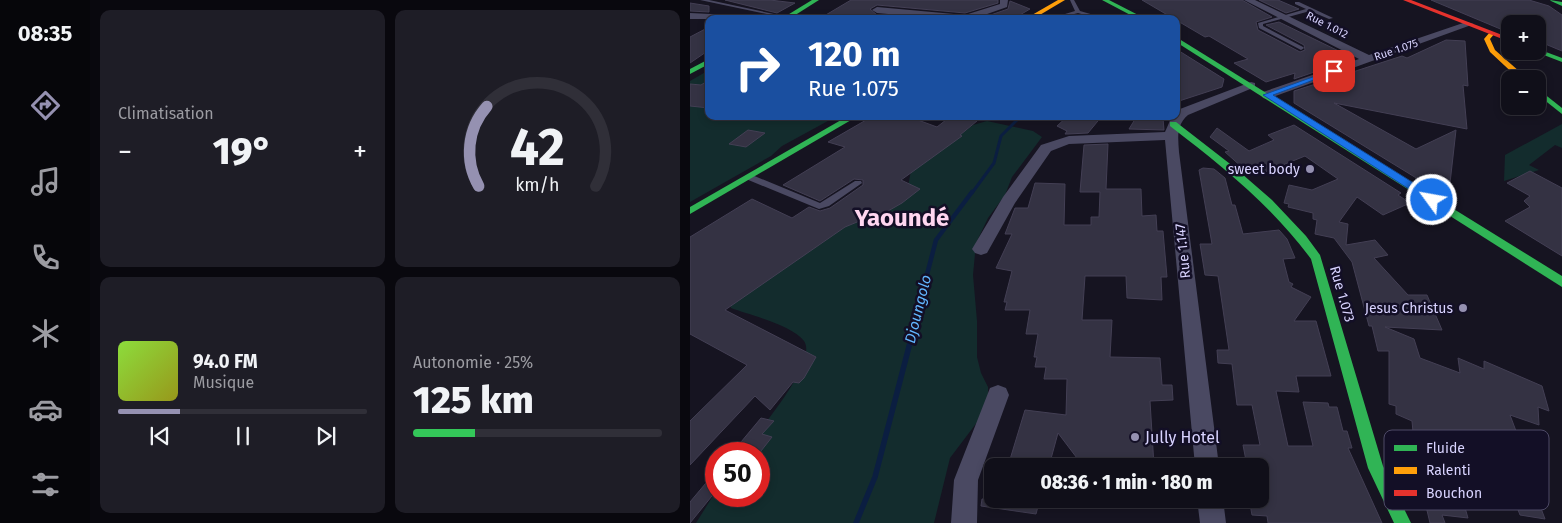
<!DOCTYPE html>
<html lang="fr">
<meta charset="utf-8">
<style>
body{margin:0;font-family:"Fira Sans",sans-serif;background:#1e1d26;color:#f1f3f6;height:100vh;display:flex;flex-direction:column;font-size:19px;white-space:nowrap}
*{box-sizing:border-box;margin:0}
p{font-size:16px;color:#9c9ca2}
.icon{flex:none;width:28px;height:28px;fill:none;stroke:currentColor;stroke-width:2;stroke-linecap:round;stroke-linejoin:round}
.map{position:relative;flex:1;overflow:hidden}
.side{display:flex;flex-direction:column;gap:10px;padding:10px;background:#09080e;width:600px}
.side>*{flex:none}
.top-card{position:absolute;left:15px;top:15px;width:475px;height:105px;border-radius:10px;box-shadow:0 2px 8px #0003,0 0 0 1px #302f38;background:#1a4fa0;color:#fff;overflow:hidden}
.tools{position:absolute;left:811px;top:15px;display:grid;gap:10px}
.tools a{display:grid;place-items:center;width:45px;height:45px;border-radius:10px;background:#100f19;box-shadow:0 2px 8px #0003,0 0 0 1px #302f38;font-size:25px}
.speed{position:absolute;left:15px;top:442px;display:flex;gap:10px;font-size:25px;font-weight:700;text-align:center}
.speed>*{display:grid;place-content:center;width:65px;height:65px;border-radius:50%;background:#100f19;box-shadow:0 2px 8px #0003,0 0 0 1px #302f38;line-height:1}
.speed .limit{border:8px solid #d22;background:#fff;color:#111}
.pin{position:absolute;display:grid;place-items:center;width:42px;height:42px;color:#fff;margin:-21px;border-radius:10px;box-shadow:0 2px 8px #0006}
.me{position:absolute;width:55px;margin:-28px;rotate:302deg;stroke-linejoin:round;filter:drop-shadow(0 0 4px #0008)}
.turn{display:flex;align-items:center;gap:18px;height:105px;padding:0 20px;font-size:22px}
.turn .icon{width:65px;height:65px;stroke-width:2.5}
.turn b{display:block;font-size:35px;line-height:42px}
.big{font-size:38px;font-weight:800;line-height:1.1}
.side .tile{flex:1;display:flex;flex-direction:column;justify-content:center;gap:8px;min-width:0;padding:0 18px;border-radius:10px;background:#1e1d26}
.side .dial{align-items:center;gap:0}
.dial svg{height:130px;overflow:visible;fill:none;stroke:#302f38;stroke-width:7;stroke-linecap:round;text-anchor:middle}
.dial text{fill:#f1f3f6;stroke:none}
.song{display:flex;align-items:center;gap:15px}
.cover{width:60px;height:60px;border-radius:8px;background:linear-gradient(135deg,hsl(90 70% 55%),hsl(60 70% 35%))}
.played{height:5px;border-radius:2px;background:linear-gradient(90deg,#9591b1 25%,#302f38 25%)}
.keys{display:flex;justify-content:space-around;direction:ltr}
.heat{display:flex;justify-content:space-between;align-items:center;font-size:28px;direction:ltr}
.charge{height:8px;border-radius:4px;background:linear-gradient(90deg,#34c759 25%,#302f38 0)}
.side .tiles{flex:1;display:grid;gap:10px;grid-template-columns:repeat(2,1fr)}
.trip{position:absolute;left:294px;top:458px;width:285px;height:50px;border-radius:10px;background:#100f19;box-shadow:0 2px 8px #0003,0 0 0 1px #302f38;font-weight:800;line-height:50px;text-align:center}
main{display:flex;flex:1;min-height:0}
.dock{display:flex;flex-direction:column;width:90px;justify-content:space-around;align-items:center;background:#06060a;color:#9c9ca2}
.dock .icon{width:35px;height:35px}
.dock .on{color:#9591b1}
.dock b{font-size:22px;color:#f1f3f6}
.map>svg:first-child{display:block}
</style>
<main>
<nav class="dock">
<b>08:35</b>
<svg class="icon on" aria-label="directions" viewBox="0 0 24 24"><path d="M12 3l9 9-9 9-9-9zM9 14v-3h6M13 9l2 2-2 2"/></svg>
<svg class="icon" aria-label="music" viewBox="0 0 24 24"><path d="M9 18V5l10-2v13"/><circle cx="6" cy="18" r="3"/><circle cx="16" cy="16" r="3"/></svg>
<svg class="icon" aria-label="phone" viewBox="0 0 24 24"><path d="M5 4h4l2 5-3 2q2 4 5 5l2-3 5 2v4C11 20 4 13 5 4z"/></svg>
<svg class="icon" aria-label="climate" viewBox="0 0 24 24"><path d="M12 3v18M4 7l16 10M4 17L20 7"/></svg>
<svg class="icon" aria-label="car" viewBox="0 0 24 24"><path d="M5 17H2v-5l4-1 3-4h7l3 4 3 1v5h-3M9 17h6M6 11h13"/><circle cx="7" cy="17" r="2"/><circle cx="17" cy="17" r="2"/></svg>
<svg class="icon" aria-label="filters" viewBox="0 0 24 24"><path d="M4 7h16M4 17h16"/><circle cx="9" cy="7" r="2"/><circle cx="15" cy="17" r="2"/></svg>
</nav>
<section class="side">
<div class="tiles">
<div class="tile"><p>Climatisation</p>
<div class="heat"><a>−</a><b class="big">19°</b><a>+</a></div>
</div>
<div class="tile dial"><svg viewBox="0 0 100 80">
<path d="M14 69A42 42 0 1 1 86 69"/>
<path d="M14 69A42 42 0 0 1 19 20" stroke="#9591b1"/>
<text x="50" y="56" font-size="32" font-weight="700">42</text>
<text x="50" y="72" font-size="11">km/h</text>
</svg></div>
<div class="tile">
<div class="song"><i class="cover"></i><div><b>94.0 FM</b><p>Musique</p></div></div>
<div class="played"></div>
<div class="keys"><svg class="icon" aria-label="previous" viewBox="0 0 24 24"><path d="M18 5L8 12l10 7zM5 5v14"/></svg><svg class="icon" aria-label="pause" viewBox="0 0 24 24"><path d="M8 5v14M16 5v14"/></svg><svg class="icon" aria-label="next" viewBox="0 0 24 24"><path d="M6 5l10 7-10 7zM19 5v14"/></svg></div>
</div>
<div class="tile"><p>Autonomie · 25%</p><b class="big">125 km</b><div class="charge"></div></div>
</div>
</section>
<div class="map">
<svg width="872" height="523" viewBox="0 0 872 523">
<rect width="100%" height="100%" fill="#161421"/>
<g fill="#132c2d">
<polygon points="19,70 19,116 147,116 92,146 81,156 0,202 0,81"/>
<path d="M297,121L343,131L352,137L322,177L315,195L298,218L286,243L283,275L287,321V357L291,373L298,387V396L291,417L260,458L244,523H6L26,491V496H69V454H51C65,436 129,362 114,341C102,325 60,315 41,308L40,304L52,292L218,186L221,171L283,125Z"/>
<polygon points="872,124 872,148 865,145 839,165 849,170 814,181 815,155"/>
</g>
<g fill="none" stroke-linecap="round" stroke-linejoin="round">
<polyline stroke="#0b1e41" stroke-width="3" points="282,193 304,163 311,136 331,116"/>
<polyline stroke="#0b1e41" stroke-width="4.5" points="221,336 246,240 282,192"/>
<polyline stroke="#0b1e41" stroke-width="5.5" points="166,523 185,477 222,335"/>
</g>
<g fill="#343243" stroke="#433f54">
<polygon points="35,0 80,0 105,3 87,13"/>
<polygon points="161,0 308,0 308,3 275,13 187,5 180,9 187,15 230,19 129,19"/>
<polygon points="452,0 552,0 582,17 566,22 568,30 610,52 615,50 614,45 576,25 589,22 659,56 659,60 604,79 605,73 576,82 544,63 558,59 519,36 515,37"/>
<polygon points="569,0 588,0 609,9 596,13"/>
<polygon points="741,0 839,0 859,6 872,15 872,51 848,41 848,24 820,24 820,33"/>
<polygon points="320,1 340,9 323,19 289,19 318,9"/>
<polygon points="0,3 19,6 19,12 0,11"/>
<polygon points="19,27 19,50 0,63 0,37"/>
<polygon points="756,40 775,41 778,86 773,85 777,129 644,103 726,149 766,130 759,192 754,195 604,103 604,91 712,56 717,58"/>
<polygon points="486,49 534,79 532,87 486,102"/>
<polygon points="19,80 19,108 0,106 0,84 11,85"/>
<polygon points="183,116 217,116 247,127 261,116 293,116 270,135 272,136 211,180 230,189 212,203 177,223 172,220 155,227 35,310 126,357 114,378 109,383 103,382 80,410 65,396 0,465 0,421 57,365 0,334 0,237 62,199 102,218 119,207 130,211 140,208 173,185 173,180 164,179 130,201 93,185 155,147 138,142"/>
<polygon points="378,116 412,116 398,133 378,134 375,134 377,131 367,126"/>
<polygon points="447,116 473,118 474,130 439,129"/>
<polygon points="604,125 711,193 708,195 720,203 693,215 667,197 649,222 658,224 656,245 685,240 698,255 684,258 718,295 737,295 752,330 695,327 724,339 730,358 770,373 768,358 794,369 794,361 852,386 859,411 848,407 849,425 820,415 844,479 840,479 855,519 830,515 809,460 801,459 795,442 741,436 752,461 762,463 778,518 752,515 755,523 740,523 729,477 723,477 717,452 725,454 722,421 706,414 706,406 699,404 699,351 688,351 682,326 679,326 662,262 644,238 625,234 627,220 623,219 623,213 598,207 599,204 594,203 599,185 622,190 648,179 615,156 573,173 553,168 535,152 539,151 520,137 527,128 559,151 584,140 578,135"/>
<polygon points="58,130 75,133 56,147 39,144"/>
<polygon points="418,144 416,189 451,189 452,216 466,215 467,231 473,231 477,277 471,277 472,300 437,298 436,276 395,276 392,320 422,320 420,357 470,358 472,385 482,385 483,400 460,401 464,466 393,466 368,433 359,466 318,466 335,410 376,415 377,379 354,379 356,367 345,367 347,357 344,357 348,334 336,334 340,310 315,310 317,302 314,302 322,271 306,268 322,234 315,234 325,208 338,208 345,183 375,184 374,225 401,225 401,217 409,217 410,192 390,192 394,145"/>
<polygon points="513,168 524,169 535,178 542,205 545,205 553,234 589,230 597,239 605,258 593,259 599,282 603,284 601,287 621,297 604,321 626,321 641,376 606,376 609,392 586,391 598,446 623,446 613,402 638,403 639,407 647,407 653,431 657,431 662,448 658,448 692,523 578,523 577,516 562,515 559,499 570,499 570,466 557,466 553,445 570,445 562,405 547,405 542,364 528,363 527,350 539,350 528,276 515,275 510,244 522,244 509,170"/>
<polygon points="840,171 872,188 872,256 815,221 840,207 834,201 840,196 817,183"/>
<polygon points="71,418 84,421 72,434 82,437 71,451 60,448 52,454 46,448"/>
<polygon points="26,471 26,491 0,523 0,502"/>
<polygon points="292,499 350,499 346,514 291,506"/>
</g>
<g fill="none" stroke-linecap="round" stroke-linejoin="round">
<g fill="#4a4962" fill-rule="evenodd">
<polygon points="10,0 19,0 98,17 96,18"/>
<polygon points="380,0 384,0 390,11 418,19 409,19 388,13 365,19 365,17 385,11"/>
<polygon points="605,2 609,2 643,18 639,19 620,11 573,24 573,26 613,47 614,48 611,50 569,28 568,23 616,9 605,4"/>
<polygon points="56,175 62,175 130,203 165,181 171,181 172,183 139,206 129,209 56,179"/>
</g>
<g fill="#4a4962" fill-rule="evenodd">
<polygon points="310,0 318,0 317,7 283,19 253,19 187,13 182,10 187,7 275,15 310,4"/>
<polygon points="554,0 565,0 679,55 776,22 784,24 577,99 573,98 571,95 573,92 669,59"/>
<polygon points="0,13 61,16 66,19 0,19"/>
<path d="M561,82L565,83V87L498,115C486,125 488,137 489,152L529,466H505L475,140L379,144L361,151L325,203L297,253L291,255L285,253L282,249L313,197L351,145L379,136L475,132L482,116H486V112L490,109Z"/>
<polygon points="308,385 316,388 319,395 288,480 287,523 261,523 264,480 300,388"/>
<polygon points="507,499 533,499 536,523 510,523"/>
</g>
<g fill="#30b455" fill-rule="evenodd">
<polygon points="122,0 129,0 99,19 91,19"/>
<polygon points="412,0 419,0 456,19 448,19"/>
<polygon points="860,0 872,2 872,6 861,1"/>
<polygon points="486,37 872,276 872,287 486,42"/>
<polygon points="848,49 872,58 872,62 846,52"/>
<polygon points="19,59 19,64 0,74 0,69"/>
<polygon points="848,89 872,108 872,114 848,95"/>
<polygon points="158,116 168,116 0,214 0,207"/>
<path d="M480,122H486L544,167L582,200L616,236L630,255L693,466L721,523H704L678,468L621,259C582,206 532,166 480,126Z"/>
</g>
<g fill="#ff9f0a" fill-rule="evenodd">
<polygon points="368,0 375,0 343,19 335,19"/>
<polygon points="800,32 805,33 800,39 805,50 838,79 829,79 800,52 794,39"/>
</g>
<polygon fill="#e5322d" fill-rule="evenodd" points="713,0 721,0 820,38 820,42"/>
</g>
<polygon fill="#1a73e8" stroke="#114b97" points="642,70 648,71 583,95 746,197 746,202 739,202 573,95"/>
<g fill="#9591b1" stroke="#130f26" stroke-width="2">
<circle cx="620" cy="169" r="5"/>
<circle cx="773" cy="308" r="5"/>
<circle cx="445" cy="437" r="5"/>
</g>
<g text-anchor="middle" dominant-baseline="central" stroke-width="5" stroke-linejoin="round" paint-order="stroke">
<g font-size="11" fill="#d9d4ff" stroke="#130f26">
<text transform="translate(637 25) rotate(27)">Rue 1.012</text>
<text transform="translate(706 50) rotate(-19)">Rue 1.075</text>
</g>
<g font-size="14" fill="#d9d4ff" stroke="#130f26" text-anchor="end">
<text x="610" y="169">sweet body</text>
<text x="763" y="308">Jesus Christus</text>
</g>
<g font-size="14" fill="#d9d4ff" stroke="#130f26">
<text transform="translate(493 251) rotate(-96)">Rue 1.147</text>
<text transform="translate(652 294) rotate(74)">Rue 1.073</text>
</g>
<g font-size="15" font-style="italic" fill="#62b6ff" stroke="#130f26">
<text transform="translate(228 309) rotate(-76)">Djoungolo</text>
</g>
<g font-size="16" fill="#d9d4ff" stroke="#130f26" text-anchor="start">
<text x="455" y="437">Jully Hotel</text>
</g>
<g font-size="24" font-weight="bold" fill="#ffd6f0" stroke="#130f26">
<text x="212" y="218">Yaoundé</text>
</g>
</g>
<rect x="694" y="430" width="165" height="80" rx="8" fill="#130f26" stroke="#4e4a67" stroke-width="1"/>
<rect x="704" y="445" width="23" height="6" fill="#30b455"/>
<rect x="704" y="467" width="23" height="7" fill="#ff9f0a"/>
<rect x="704" y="490" width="23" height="6" fill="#e5322d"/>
<g font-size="14" fill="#d9d4ff">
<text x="736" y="453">Fluide</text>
<text x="736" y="475">Ralenti</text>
<text x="736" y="498">Bouchon</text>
</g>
</svg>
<div class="tools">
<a>+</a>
<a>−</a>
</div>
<div class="speed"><div class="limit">50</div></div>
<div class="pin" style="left:644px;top:71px;background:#d93025"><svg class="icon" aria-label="arrive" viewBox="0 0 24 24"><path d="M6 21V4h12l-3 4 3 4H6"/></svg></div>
<svg class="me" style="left:742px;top:200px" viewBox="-20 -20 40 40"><circle r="17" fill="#1a73e8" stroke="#fff" stroke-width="3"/><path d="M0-11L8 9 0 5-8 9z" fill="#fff"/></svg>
<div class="trip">08:36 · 1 min · 180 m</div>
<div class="top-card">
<div class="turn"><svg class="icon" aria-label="right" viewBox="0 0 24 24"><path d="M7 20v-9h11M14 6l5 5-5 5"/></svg><div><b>120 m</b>Rue 1.075</div></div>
</div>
</div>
</main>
